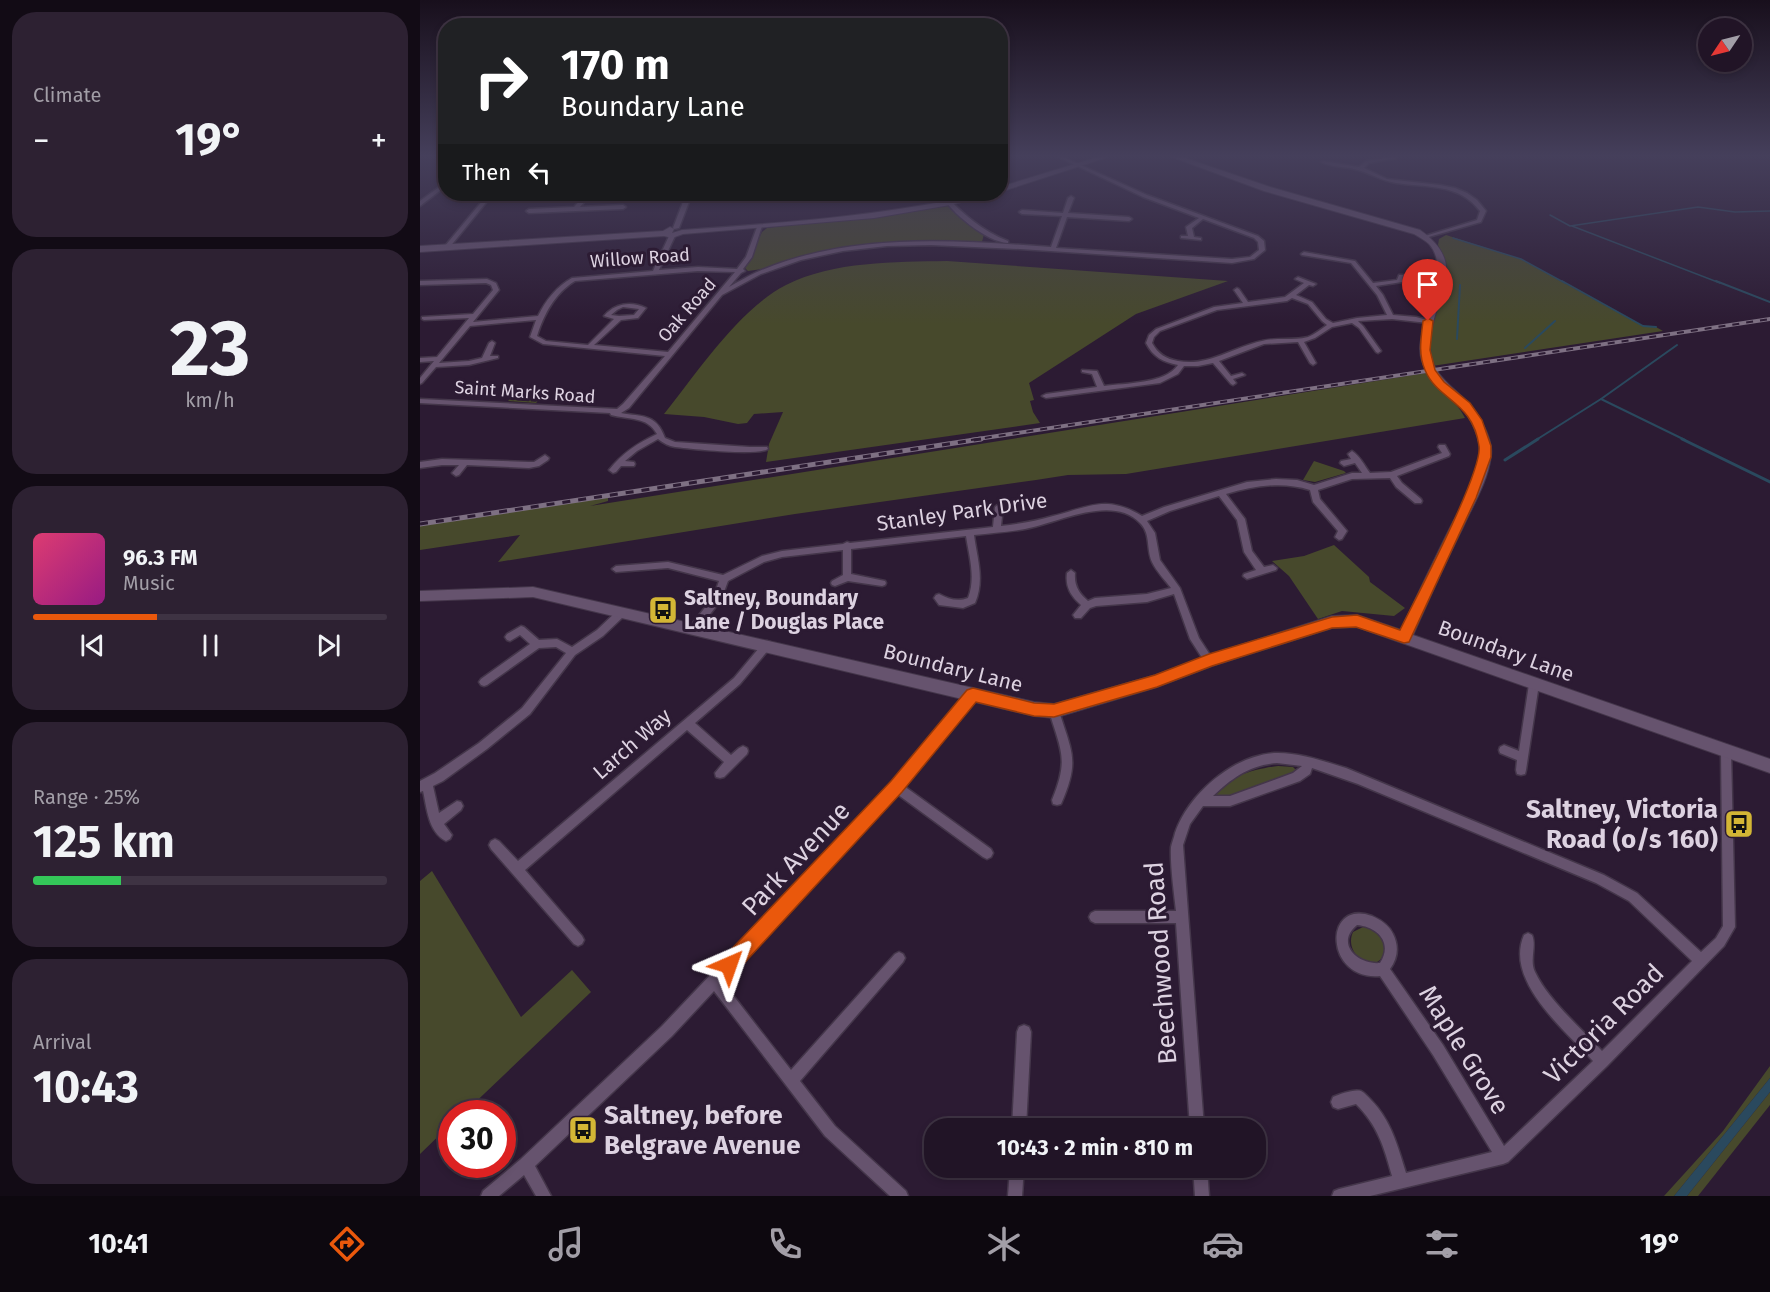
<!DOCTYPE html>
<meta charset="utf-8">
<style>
body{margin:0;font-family:"Fira Sans",sans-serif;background:#2d2132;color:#f1f3f6;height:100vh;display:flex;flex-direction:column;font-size:22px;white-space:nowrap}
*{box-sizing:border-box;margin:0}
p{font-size:20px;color:#a29ea7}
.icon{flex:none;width:33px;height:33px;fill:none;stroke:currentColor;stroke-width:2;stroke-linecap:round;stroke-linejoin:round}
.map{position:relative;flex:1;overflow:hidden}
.details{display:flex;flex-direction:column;gap:12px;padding:12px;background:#120b15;width:420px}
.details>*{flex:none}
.banner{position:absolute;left:18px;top:18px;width:570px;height:183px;border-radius:24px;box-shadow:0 3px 9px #0003,0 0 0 2px #3e3343;background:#202124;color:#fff;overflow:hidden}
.needle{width:39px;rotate:235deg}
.fabs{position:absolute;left:1278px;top:18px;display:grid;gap:12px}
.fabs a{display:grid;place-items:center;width:54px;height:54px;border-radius:50%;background:#211426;box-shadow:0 3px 9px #0003,0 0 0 2px #3e3343;font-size:30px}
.speed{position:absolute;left:18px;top:1100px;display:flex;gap:12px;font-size:30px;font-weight:700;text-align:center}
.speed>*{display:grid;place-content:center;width:78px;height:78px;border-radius:50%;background:#211426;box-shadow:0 3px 9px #0003,0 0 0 2px #3e3343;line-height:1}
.speed .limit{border:9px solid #d22;background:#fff;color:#111}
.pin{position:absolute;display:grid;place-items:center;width:51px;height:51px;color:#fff;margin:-62px -26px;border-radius:50% 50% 50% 0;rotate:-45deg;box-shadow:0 0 6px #0007}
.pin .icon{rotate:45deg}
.me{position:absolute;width:66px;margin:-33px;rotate:43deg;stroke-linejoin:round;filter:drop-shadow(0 0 4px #0008)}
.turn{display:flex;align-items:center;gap:21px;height:126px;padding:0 24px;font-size:27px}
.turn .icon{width:78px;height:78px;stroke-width:2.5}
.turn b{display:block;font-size:42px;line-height:51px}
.then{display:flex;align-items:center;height:57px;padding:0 24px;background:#0003;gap:12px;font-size:22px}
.big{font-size:45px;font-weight:700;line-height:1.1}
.details .card{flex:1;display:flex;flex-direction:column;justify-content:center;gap:9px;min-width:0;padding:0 21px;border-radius:24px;background:#2d2132}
.details .dial{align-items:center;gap:0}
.dial b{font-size:78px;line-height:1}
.song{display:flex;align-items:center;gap:18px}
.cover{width:72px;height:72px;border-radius:9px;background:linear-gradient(135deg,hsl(340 70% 55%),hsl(310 70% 35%))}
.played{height:6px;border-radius:3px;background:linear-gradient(90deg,#ea580c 35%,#3e3343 35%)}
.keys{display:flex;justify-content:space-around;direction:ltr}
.heat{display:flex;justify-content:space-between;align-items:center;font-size:33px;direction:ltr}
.charge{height:9px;border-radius:4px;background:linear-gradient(90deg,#34c759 25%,#3e3343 0)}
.trip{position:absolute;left:504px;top:1118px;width:342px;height:60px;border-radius:24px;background:#211426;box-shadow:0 3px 9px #0003,0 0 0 2px #3e3343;font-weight:700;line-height:60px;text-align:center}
.tab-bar{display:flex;height:96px;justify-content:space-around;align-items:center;background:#0d080f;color:#a29ea7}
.tab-bar .icon{width:42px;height:42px}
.tab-bar .current{color:#ea580c}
.tab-bar b{font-size:27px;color:#f1f3f6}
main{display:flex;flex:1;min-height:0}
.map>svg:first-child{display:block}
</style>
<main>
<section class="details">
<div class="card"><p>Climate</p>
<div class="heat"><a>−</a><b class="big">19°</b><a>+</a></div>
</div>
<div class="card dial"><b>23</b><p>km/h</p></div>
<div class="card">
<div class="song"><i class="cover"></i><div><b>96.3 FM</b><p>Music</p></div></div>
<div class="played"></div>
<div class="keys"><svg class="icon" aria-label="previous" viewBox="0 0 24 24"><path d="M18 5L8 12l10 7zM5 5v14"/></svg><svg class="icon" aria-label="pause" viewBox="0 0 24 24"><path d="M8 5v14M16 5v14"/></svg><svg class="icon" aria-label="next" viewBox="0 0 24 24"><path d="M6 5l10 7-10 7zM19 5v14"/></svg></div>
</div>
<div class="card"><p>Range · 25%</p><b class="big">125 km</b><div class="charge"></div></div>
<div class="card"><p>Arrival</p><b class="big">10:43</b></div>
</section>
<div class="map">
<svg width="1350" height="1196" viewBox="0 0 1350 1196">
<rect width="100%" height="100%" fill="#2c1b33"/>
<g fill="#47492c">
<polygon points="523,205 530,206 564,234 562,242 499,242 420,250 371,260 342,269 328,271 325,268 342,232 347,228"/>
<path d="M1026,235L1101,259L1223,326L1236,327L1243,331L1012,366C1011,353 1009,336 1012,324C1022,288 1038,282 1018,245L1019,239Z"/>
<path d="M527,261L808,281L716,314L609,383L614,400L610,401L613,412L620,423L346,462L349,444L363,412L334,414L327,423L318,424L284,417L244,414C277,373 319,309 366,285C414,261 475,262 527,261Z"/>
<path d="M1006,373C1016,392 1035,397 1045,418L706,474L648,475L616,480L375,514L78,562L100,535L0,550V526L188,497V501L170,506Z"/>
<polygon points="102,387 128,389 128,390 116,403 88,401"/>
<polygon points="894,461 924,471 926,473 895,482 883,480"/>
<polygon points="914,545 949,577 950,582 985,608 974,616 922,611 898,619 869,576 852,561 884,556"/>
<path d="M858,766L873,767L876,770C863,781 812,799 796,797C800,776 841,768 858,766Z"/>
<polygon points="12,871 101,1017 152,970 171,992 44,1113 32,1113 31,1124 0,1154 0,881"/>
<path d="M943,927C957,929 966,940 964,954C953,977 923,953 933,932Z"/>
<polygon points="1350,1066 1350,1078 1254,1196 1244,1196 1303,1131"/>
<polygon points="1350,1092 1350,1105 1278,1196 1267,1196"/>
</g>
<polygon fill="#2a495e" points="1350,1078 1350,1092 1267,1196 1254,1196"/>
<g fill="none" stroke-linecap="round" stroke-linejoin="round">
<g stroke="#2a495e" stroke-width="1.5">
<polyline points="1130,215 1150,226 1278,207 1315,212 1350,211"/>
<polyline points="1152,226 1300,283"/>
<polyline points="1033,238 1101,259 1145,283"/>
</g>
<g stroke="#2a495e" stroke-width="2">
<polyline points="1142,281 1223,326 1236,327"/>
<polyline points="1296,281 1350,302"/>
<polyline points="1037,339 1040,285"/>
<polyline points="1105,348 1135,321"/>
<polyline points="1181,399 1265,440"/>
<polyline points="1116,440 1181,399 1257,345"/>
</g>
<g stroke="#2a495e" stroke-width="3">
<polyline points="1262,439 1350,482"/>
<polyline points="1085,460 1118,439"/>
</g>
<g stroke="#44364a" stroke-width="3">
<g id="street">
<path d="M638,157H643L727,195L838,236L844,241L845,250L834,259L812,263L600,249L511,245L467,246L423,251L381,260L341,274L302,295L209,408L201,413C222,417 236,413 245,438L255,442L330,447H347L348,449C338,456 271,449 255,447C249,446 243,443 238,439L217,451L205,461L214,462L215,464L214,466H201L196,472L193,473L189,470C202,453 218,443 237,434C227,416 209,420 191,415L190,413L0,403V399L197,409L203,404L245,356L123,344L110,337L116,320L50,326L19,363L49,361L62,358L69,343L72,341L75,343L70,356H78V358L49,365L16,367L2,383L0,384V378L14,361L0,362V358L17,357L49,318L4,320L2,319V317L53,314L73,290L71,285L66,283L0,285V281L67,279L76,283L79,290L53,322L118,316C126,300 136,287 152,278L233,271L249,236L252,234L255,236L239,270L278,267L317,269L326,257L337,227L342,226L332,257L323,269L325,271L321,273L309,287C318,282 328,276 337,272C429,232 533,240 631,247L642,216L602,214L599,212L602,210L643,213L648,198L651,196L654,198L648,213L709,217L712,219L709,221L647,217L636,248L812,259L830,257L839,250L838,242L834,238L783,219L772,228L774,237L781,238V240L761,238V236H768L766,227L779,218L723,197ZM278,271L315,272L248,352L174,345L201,320L218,318L226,308C211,301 195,303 184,316L194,319L168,345L126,341L117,336C124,314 135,293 155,281ZM203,307L219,309L214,315L199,316L191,315L197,310Z"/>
<path d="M974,157L977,158L949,163L944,168L967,179L1020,185L1035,188L1047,193L1057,200L1066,211L1061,222L1005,238V236L1057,220L1060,211C1039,183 1007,188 976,183C963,181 953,175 941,171C928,166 913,168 901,162L903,161L939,167L946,161Z"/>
<polygon points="26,182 26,186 0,206 0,201"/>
<polygon points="68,194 73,194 29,248 25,248 25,246"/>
<polygon points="166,194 171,194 160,207 203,205 206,207 203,209 109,213 106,211 109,209 154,207"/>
<polygon points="266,194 272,194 259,228 254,229 253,228"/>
<path d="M520,194H524C543,214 562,231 588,241V243C566,242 531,212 520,194Z"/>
<path d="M884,252L935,261L953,283L977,280L979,275H983L982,282L956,286L963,295L973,315L996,317L1011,321L1008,323L972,319L938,321L943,326L961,351L958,353L956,352L939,328L932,323L912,327L895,338L884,342L896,363L893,365L890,363L878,342L844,344L799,361L811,376L822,373L825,375L813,379L816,383L813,385L811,384L793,363L778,366H764L758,374L740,383L626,398L622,396L626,394L677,387L672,374L662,372V370L677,371L684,386C705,383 745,384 758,365C743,362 733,357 726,343L729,335L736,329L794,307L823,303L814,290L817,288L819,289L828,302L865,297L884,283L875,279L878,277L896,284L893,286L889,285L876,295L892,302L906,319L913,323L937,318L967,315L957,295L931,263L882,255L881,254ZM872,298L888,304L902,321L907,325C901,329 895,334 888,337C873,341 857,337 842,341C813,347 788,367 758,361C746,359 738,354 732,343L734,337L740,331L797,310L867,301Z"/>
<path d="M1019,445H1025L1030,454L1029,456L977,476L982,483L1001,499L1002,501L1001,503H995L976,487L970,478L932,479L898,490L900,499L927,531L922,539L919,540L915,537L918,531L893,502L890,490C862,481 834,486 806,494L825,519L832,551L844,567L853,565L857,568L856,570L827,579L823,576L824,574L836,570L824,552L817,520L799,496L750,511L727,521L735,533L740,560L760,588L779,638L794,661L792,664L789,665L786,664L770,639L754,594L727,602L676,606L670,608L661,618H655L653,615L661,605C651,596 645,587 647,573L651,570L655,573C654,586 659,593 668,601L675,598L727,594L751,588C745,580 736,571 732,562C726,548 731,534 720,523C692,494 638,523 605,529C588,532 571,533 554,535C557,558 565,580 555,603L543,608L519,605L514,598L516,595L519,594C528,599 538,602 548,598C556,577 549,556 546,536L431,549V574L465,581L466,583L465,585L462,586L428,581L415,586L412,585L411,583L412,581L423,575V550L362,557L344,562L308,581L301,600L277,631H271L269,628L294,596L299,581L248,568L196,572L192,569L196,566L248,562L303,575L342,556L362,551L423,544L427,542L430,543L573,527L575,507L579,504L583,507L581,526C599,524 616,521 633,516C669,507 686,494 722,516L744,507L827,482L856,479L877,480L894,485L932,473H942L935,463L924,466L920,463L921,461L931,459L928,454L932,451C940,456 944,465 950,473L971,472L1022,453L1018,447Z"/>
<polygon points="125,455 129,458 128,460 119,466 109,468 47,465 39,475 36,476 32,473 39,465 22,465 0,468 0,462 22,459 109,462 114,462"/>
<path d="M200,610L203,611L205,614L203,617L183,636L155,655L110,714L67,749L23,781L13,786L19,813L37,801L41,802L43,806L41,810L24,824L32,835L30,839L26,841C8,832 7,808 3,791L0,792V781L15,773L59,743L102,708L146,653L136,647L119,648L67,685L64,686L61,685L59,682L61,679L110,644L100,635L90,641L87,640L85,637L87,634L101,626L104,627L119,640L137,639L152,647L177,630L197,611Z"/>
<polygon points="347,641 350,642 352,645 350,648 320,684 275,723 311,755 319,748 323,746 327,748 328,751 327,754 304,777 300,778 296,777 295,773 304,762 267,730 105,870 162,936 164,940 162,944 158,946 154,944 71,849 69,845 71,841 75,839 79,841 98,861 314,678 344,642"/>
<polygon points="1114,680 1117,681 1119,684 1106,770 1105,774 1101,775 1097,774 1096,770 1097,760 1080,753 1079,750 1080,747 1084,745 1099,751 1109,684 1111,681"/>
<polygon points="553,691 557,692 558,695 557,698 484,786 571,849 573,853 571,857 567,859 563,857 477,794 302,981 371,1070 475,954 479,952 483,954 485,958 483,962 380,1081 415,1126 486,1191 488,1196 470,1196 405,1136 294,991 252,1036 115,1166 131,1196 116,1196 104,1175 79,1196 61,1196 63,1191 101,1159 242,1026 472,783 549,692"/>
<path d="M634,707L638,708L639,711C652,753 660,761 641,804L637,805L633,804L632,800C649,759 641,751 629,711L630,708Z"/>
<path d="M1306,746L1310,748L1311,751L1315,927L1304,946L1187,1066L1088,1162L1083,1164L950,1196H912L914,1191L919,1189L972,1176C964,1147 958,1126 936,1104L918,1109L913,1107L911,1102L913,1097C920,1094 934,1089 941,1091C945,1093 948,1097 951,1100C971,1120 978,1147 986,1173L1072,1152L1013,1055L960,976C904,981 903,898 952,916C961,920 969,925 973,934C979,946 978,958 970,969L1023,1045L1084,1146L1173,1061C1145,1030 1084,981 1104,935L1108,933L1112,935C1117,946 1109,960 1115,972C1128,1000 1161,1028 1182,1051L1272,961L1209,901L1176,883L938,784L892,768L890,774L880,781L810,806H783L770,824L763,845L784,1128H770L756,923H675L671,921L669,917L671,913L675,911H756C754,892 750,865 751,847C752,842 754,838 755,833C768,795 812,756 854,753C878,752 903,761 926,768L1184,875L1217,893L1281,952L1296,938L1303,926L1301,751L1302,748ZM857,763L882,766L873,773L810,796H793C812,778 830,765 857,763ZM937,925C958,927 973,943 960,963C937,965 915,943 937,925Z"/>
<polygon points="604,1025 609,1027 611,1032 606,1128 592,1128 597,1032 599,1027"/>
<polygon points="590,1167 604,1167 602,1196 588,1196"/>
<polygon points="773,1167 787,1167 789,1196 775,1196"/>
</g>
</g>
<g stroke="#44364a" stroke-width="2">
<g id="secondary">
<polygon points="678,157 688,157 580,192 580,187"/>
<path d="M752,157H762L850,187L1000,230C1054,268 1008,300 1010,349C1011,381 1046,392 1059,417C1065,428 1073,443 1071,456C1068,481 1053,505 1043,527C1025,563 1009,599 993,635L1350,759V773L937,627L912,628L792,666L737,687L634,718L614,716L113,597L0,601V591L113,587L614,702L634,704L736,675L789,655L912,616L937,615L981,630C997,596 1013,562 1030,528C1041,506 1060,478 1060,452C1060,439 1053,424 1047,414C1032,390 1001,381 1000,349C1000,319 1032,269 1009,244C1005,240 999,237 994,234L844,191Z"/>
<path d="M560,194H572L530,205L454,218L263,234L252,238L244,236L0,252V246L243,231L250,227L254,229L252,233L262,230C362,223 462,216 560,194Z"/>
</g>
</g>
<use href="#street" fill="#66536e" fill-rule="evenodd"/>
<use href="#secondary" fill="#66536e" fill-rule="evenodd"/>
<g stroke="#7e7083" stroke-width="4">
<polyline id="rail-far1" points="551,440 1350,319"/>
</g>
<g stroke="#7e7083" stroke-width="5">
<polyline id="rail" points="0,524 561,439"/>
</g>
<use href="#rail-far1" stroke="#2c1b33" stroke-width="2" stroke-dasharray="7" stroke-linecap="butt"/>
<use href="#rail" stroke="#2c1b33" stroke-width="3" stroke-dasharray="8" stroke-linecap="butt"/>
</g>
<linearGradient id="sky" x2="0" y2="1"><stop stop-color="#180f1c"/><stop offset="0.48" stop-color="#453f5b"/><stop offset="1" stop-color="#453f5b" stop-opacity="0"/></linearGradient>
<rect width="1350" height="324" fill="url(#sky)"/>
<path fill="#ea580c" stroke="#983908" stroke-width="1.5" d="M1008,318L1013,321L1010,350L1015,370L1024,382L1050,403L1062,420L1071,446V457L1056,498L989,642L984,643L936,627L912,628L792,666L737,687L634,717L614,716L556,702L482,792L316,972L309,975L303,972L300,965L303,958L471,781L547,690L553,688L614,703L634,704L735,675L789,654L912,617L937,615L980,630C995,599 1063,472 1059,446C1053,401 1018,401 1005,370C998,354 1001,338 1003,321Z"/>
<defs>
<g id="bus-square" transform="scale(1.5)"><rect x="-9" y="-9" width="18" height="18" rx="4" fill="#d3b635" stroke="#2c1b33"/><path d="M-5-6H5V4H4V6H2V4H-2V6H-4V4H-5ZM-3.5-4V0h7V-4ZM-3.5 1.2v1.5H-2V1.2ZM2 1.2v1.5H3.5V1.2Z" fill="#111"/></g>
</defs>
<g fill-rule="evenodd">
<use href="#bus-square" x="243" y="610"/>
<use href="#bus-square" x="1319" y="824"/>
<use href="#bus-square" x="163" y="1130"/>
</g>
<g text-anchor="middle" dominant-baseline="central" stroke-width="6" stroke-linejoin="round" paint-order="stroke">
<g font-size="18" fill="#ddd2e1" stroke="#2c1b33">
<text transform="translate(220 258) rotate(-4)">Willow Road</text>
<text transform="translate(267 310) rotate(-49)">Oak Road</text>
<text transform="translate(105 392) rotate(4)">Saint Marks Road</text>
</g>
<g font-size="21" fill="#ddd2e1" stroke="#2c1b33">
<text transform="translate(542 512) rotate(-8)">Stanley Park Drive</text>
<text transform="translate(1086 651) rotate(20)">Boundary Lane</text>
<text transform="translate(533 668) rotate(14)">Boundary Lane</text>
<text transform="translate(212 744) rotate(-41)">Larch Way</text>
</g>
<g font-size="21" font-weight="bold" fill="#ddd2e1" stroke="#2c1b33" text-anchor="start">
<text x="264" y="598">Saltney, Boundary<tspan x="264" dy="24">Lane / Douglas Place</tspan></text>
</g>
<g font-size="26" font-weight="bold" fill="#ddd2e1" stroke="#2c1b33" text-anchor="end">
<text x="1298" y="809">Saltney, Victoria<tspan x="1298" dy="30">Road (o/s 160)</tspan></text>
<text x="184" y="1115" text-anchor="start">Saltney, before<tspan x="184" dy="30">Belgrave Avenue</tspan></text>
</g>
<g font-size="26" fill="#ddd2e1" stroke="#2c1b33">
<text transform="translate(376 859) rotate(-47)">Park Avenue</text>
<text transform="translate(741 963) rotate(-94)">Beechwood Road</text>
<text transform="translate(1184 1024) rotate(-45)">Victoria Road</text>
<text transform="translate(1044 1050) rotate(58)">Maple Grove</text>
</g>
</g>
</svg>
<div class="fabs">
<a><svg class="needle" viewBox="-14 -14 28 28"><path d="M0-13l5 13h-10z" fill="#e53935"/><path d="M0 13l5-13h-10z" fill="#a29ea7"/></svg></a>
</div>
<div class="speed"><div class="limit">30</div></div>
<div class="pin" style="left:1008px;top:321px;background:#d93025"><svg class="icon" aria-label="arrive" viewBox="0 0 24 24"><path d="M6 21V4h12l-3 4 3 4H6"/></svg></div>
<svg class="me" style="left:309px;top:965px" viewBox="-20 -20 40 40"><path d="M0-17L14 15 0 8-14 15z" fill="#ea580c" stroke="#fff" stroke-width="4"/></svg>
<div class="trip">10:43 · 2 min · 810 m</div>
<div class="banner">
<div class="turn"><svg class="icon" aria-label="right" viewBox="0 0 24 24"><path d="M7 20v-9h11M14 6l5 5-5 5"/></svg><div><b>170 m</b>Boundary Lane</div></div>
<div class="then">Then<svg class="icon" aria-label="left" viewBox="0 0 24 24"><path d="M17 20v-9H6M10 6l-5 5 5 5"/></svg></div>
</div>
</div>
</main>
<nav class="tab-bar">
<b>10:41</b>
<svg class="icon current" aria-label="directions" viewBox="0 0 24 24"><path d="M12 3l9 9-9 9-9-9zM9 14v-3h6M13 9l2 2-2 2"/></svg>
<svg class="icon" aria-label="music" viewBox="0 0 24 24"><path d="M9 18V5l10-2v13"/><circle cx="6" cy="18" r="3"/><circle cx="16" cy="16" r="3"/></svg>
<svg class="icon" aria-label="phone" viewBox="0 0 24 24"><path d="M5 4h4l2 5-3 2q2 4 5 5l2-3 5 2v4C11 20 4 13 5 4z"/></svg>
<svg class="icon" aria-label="climate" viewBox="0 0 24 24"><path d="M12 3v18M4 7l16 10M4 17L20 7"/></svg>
<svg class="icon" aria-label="car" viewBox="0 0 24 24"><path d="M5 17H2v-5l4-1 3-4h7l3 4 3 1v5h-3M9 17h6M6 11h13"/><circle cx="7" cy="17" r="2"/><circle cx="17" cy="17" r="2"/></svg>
<svg class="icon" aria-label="filters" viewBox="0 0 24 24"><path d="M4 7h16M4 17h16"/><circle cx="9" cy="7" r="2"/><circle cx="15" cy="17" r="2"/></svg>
<b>19°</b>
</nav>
